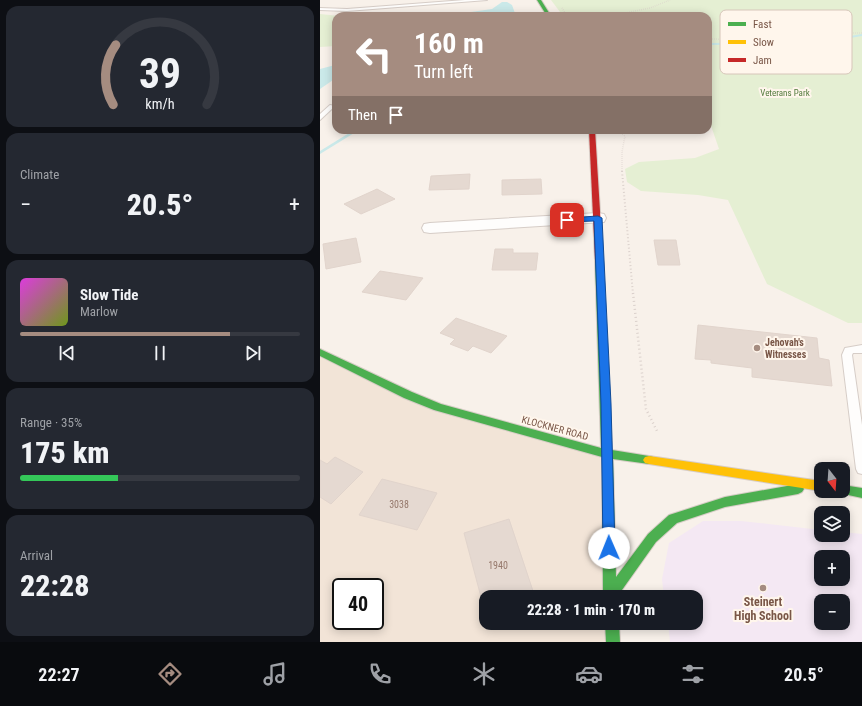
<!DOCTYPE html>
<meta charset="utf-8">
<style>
body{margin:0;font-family:"Roboto Condensed",sans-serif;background:#242831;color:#f1f3f6;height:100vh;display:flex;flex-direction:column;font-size:15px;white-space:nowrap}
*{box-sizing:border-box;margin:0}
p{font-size:13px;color:#9ea1a6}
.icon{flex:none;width:22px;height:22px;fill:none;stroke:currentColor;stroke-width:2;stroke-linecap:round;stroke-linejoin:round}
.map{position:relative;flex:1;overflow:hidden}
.details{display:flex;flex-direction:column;gap:6px;padding:6px;background:#0d0f14;width:320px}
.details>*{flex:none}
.banner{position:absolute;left:12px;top:12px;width:380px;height:122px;border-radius:12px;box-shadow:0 2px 10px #0003;background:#a58c80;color:#fff;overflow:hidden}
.needle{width:26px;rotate:163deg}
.fabs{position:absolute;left:494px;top:462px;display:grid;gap:8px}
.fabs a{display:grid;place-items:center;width:36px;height:36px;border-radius:8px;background:#171b24;box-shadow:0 2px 10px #0003;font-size:20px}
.speed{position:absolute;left:12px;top:578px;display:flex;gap:8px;font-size:20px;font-weight:700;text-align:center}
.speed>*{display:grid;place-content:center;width:52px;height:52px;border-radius:50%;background:#171b24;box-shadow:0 2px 10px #0003;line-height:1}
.speed .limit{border:2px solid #111;border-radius:6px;background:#fff;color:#111}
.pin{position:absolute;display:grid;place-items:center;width:34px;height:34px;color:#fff;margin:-17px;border-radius:8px;box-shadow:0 2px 6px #0006}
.me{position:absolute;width:44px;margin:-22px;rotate:359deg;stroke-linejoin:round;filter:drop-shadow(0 0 3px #0008)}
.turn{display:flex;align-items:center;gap:14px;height:84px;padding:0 16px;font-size:18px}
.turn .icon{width:52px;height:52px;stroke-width:2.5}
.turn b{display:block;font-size:28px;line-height:34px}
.then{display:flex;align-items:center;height:38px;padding:0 16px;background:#0003;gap:8px;font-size:15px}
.big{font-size:30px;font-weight:800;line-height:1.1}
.details .tile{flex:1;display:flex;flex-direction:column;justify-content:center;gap:6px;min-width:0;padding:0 14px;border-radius:12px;background:#242831}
.details .dial{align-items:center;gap:0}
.dial svg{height:104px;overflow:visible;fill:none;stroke:#363941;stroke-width:7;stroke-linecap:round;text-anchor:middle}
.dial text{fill:#f1f3f6;stroke:none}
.song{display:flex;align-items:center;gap:12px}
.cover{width:48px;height:48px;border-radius:6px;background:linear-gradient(135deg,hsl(300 70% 55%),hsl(80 70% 35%))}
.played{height:4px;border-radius:2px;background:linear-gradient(90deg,#a58c80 75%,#363941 75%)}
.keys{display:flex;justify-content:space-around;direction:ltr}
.heat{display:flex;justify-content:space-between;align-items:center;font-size:22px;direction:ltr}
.charge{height:6px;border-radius:3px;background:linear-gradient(90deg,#34c759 35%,#363941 0)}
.trip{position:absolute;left:159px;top:590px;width:224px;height:40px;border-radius:12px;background:#171b24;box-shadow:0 2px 10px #0003;font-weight:800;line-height:40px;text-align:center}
.dock{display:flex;height:64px;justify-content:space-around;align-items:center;background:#090b0e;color:#9ea1a6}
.dock .icon{width:28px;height:28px}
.dock .on{color:#a58c80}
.dock b{font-size:18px;color:#f1f3f6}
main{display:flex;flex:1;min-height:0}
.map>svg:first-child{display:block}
</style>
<main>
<section class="details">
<div class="tile dial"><svg viewBox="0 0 100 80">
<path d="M14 69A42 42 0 1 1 86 69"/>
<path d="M14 69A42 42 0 0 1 16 23" stroke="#a58c80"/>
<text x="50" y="56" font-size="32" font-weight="700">39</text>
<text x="50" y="72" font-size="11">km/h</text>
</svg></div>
<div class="tile"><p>Climate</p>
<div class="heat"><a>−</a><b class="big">20.5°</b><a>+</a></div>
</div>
<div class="tile">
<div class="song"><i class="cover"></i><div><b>Slow Tide</b><p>Marlow</p></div></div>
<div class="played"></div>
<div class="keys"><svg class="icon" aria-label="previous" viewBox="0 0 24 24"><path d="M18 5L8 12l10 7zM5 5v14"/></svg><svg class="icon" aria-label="pause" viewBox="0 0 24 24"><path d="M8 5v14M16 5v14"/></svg><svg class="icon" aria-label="next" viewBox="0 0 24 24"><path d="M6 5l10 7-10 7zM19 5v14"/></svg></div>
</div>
<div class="tile"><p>Range · 35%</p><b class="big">175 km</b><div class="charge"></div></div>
<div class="tile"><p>Arrival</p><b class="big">22:28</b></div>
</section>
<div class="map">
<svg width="542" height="642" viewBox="0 0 542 642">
<rect width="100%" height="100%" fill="#f8f1ea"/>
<path fill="#f2e4d7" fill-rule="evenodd" d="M0,352L88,395L287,454L290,597H166V623H292L293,642H0ZM21,587H55V621H21Z"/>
<path fill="#f4e8f3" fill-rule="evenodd" d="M383,521H421L501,530V535H523V532L542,534V642H350L348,623H376V597H344L342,579L349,543ZM501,557H523V579H501ZM501,601H523V623H501Z"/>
<g fill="#e5efd3">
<polygon points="231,0 542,0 542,323 528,323 447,284 408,200 378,195 321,191 307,182 305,169 319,162 375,158 399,149 388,117 388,16 243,16"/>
<polygon points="0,14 19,16 16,16 16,46 0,47"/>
</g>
<g fill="#cae9e9">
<polygon points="182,2 187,2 192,5 196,16 146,16 144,13 172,9"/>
<polygon points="16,62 16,78 0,89 0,69 15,65"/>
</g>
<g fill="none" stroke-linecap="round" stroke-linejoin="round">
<g fill="#cae9e9" fill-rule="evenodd">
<polygon points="542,34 542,36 495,44 388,45 388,43 495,42"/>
<polygon points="34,130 39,130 0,154 0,151"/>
</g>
</g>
<g fill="#e5d9d1" stroke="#e1d4cc">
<polygon points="150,174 149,189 109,190 111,176"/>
<polygon points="221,179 222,194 182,195 182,180"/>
<polygon points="57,189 75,199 41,214 24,204"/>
<polygon points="36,238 41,262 6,269 3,244"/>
<polygon points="334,240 356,240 360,265 338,265"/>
<polygon points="175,249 193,249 193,253 218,253 216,270 172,270"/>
<polygon points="60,271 103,278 86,300 42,292"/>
<polygon points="136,318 187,336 171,353 153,346 148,351 130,344 135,339 120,333"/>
<polygon points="378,325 497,338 499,358 509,360 512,386 432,377 432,368 391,363 391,360 375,359"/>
<polygon points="15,457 43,472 11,504 0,497 0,460 7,464"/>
<polygon points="62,479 117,493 97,530 39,515"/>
<polygon points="189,519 215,597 161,597 144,533"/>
</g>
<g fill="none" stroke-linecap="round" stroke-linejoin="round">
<g stroke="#d6cdc7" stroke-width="2">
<g id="lane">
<polygon points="145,0 167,0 27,11 0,10 0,8 27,9"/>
<polygon points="10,105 15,106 0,120 0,114"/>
<polygon points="542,345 542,353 533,353 532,355 542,425 542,474 538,473 536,469 522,355 525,348"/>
</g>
</g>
<g stroke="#d6cdc7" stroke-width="2">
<polygon id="street" points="278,213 284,214 286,218 284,222 110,233 104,232 102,228 104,224 110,223"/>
</g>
<g stroke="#d7cdc6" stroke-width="2">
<g id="fast">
<polygon points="217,0 221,0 231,16 227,16"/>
<polygon points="276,258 279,258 283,260 292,450 329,456 333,457 335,460 333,463 329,464 293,459 296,577 328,534 349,515 405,497 478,484 482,486 484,489 482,492 478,494 405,507 357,523 336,542 297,597 283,597 282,457 114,410 84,398 0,356 0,349 92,392 121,404 281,448 275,260"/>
<polygon points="523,485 542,488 542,498 519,493 518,491 523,491"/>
<polygon points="285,623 299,623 300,642 286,642"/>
</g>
</g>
<g stroke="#d7cdc6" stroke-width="2">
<polygon id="slow" points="329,456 501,481 501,491 329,464 325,463 323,460 325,457"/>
</g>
<g stroke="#d7cdc6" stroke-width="2">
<polygon id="jam" points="269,130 275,130 283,260 279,262 275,260"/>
</g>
<g stroke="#dbd1cc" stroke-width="1.5" stroke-dasharray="0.5 1.5" stroke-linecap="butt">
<polyline points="242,8 247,16"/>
<polyline points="290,16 330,8 350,0"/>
<polyline points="388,39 462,40 514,33 542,33"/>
<polyline points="298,130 305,136 302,152 302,172"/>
</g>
<polyline stroke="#dbd1cc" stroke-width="2" stroke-dasharray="1 2.5" stroke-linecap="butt" points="302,171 313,294"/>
<polyline stroke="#dbd1cc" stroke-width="2.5" stroke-dasharray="1 3" stroke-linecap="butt" points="313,293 326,409 337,431"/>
<use href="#lane" fill="#fefdfc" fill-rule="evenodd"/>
<use href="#street" fill="#fefdfc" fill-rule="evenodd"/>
<use href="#fast" fill="#4caf50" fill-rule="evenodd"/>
<use href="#slow" fill="#ffc107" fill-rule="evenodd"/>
<use href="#jam" fill="#c62828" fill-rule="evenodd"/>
</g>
<polygon fill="#1a73e8" stroke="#114b97" points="278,216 282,218 291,404 295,548 294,552 289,554 285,552 283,548 281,404 274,221 247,222 244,220 247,218"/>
<g fill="#a58c80" stroke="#fff6ec" stroke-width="1.5">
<circle cx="437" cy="348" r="4"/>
<circle cx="443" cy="588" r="4"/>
</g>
<g text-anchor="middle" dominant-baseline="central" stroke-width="4" stroke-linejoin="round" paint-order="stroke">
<g font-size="9" fill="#527a3c" stroke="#fff6ec">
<text x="465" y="93">Veterans Park</text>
</g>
<g font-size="10" font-weight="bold" fill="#795647" stroke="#fff6ec" text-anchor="start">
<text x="445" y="342">Jehovah's<tspan x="445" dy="12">Witnesses</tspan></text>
</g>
<g font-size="10" fill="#795647" stroke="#fff6ec">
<text transform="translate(235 428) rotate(15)">KLOCKNER ROAD</text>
</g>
<g font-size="10" fill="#96796c">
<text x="79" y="504">3038</text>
<text x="178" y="565">1940</text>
</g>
<g font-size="12" font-weight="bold" fill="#795647" stroke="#fff6ec">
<text x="443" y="602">Steinert<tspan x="443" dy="14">High School</tspan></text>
</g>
</g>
<rect x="400" y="10" width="132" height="64" rx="6" fill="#fff6ec" stroke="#d7c6ba" stroke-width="1"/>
<rect x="408" y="22" width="18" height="4" fill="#4caf50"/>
<rect x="408" y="40" width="18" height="4" fill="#ffc107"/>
<rect x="408" y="58" width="18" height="4" fill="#c62828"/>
<g font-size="11" fill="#795647">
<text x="433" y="28">Fast</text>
<text x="433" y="46">Slow</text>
<text x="433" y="64">Jam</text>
</g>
</svg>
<div class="fabs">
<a><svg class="needle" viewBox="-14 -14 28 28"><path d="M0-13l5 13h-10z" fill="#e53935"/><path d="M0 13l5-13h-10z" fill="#9ea1a6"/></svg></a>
<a><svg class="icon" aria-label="layers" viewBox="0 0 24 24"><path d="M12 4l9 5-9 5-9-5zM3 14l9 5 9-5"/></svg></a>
<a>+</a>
<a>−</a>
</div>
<div class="speed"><div class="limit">40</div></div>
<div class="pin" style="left:247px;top:220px;background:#d93025"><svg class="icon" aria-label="arrive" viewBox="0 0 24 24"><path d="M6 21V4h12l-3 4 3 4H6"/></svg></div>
<svg class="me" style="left:289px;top:548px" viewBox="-20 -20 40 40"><circle r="19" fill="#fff"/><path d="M0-13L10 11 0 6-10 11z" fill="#1a73e8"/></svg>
<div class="trip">22:28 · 1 min · 170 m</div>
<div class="banner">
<div class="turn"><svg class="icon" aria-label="left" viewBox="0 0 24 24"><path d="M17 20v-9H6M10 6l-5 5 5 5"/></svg><div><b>160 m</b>Turn left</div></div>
<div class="then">Then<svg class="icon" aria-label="arrive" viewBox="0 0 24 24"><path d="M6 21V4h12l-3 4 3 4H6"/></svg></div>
</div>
</div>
</main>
<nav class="dock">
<b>22:27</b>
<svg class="icon on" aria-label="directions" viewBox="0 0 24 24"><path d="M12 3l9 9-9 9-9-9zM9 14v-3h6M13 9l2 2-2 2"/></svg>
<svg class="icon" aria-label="music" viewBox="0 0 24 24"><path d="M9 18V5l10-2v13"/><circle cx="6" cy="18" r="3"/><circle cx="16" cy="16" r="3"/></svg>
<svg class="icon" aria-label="phone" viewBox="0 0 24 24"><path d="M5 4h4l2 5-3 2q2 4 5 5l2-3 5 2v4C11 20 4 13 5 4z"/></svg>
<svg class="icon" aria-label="climate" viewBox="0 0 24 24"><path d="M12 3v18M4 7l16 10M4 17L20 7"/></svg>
<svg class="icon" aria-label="car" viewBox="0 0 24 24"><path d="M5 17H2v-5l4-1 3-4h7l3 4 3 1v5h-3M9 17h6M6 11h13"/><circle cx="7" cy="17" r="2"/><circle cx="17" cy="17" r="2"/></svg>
<svg class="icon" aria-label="filters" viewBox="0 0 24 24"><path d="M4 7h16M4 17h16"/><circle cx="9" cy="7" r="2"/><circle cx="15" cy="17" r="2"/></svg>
<b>20.5°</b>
</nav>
